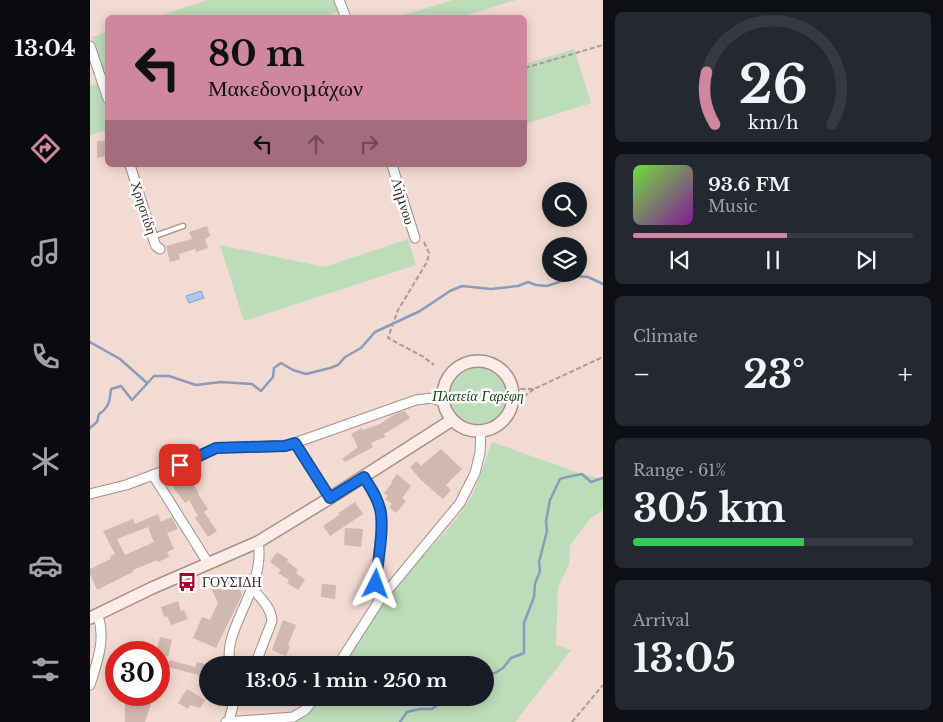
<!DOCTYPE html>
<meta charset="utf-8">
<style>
body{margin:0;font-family:"Libre Baskerville",serif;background:#242831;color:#f1f3f6;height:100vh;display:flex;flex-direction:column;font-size:19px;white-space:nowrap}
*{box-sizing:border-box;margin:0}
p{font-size:16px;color:#9ea1a6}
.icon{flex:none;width:28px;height:28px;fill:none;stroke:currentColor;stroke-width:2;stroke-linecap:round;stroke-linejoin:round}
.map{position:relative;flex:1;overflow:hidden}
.side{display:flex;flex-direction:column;gap:12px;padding:12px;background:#0d0f14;width:340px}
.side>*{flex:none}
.guide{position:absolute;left:15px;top:15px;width:422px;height:152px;border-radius:8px;box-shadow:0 2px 12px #0003;background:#ce879c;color:#111;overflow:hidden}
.fabs{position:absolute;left:452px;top:182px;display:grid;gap:10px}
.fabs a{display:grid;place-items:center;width:45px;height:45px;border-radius:50%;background:#171b24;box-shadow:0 2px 12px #0003;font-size:25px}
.speed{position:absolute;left:15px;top:641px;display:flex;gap:10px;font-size:25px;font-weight:700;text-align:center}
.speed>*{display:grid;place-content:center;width:65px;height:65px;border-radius:50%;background:#171b24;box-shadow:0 2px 12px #0003;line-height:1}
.speed .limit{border:8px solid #d22;background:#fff;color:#111}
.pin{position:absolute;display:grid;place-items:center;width:42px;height:42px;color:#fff;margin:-21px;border-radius:10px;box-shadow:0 2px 8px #0006}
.me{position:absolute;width:55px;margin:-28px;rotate:3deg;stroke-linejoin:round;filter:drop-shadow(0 0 4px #0008)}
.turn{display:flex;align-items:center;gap:18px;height:105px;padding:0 20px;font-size:22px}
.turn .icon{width:65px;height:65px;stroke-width:2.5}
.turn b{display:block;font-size:35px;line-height:42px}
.lanes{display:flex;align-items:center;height:48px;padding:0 20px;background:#0003;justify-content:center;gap:25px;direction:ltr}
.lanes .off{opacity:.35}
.big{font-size:38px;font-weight:700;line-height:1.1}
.side .widget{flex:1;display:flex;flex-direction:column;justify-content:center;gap:8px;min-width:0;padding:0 18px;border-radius:8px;background:#242831}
.side .dial{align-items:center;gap:0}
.dial svg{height:130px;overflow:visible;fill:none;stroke:#363941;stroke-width:7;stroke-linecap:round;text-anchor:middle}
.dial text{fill:#f1f3f6;stroke:none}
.song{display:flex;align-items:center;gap:15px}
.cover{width:60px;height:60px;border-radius:8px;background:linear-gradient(135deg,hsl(100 70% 55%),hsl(290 70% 35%))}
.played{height:5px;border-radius:2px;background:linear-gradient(90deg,#ce879c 55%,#363941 55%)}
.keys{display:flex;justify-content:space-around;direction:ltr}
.heat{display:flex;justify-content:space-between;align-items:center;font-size:28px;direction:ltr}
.charge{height:8px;border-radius:4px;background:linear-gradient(90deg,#34c759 61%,#363941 0)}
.trip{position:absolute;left:109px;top:656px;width:295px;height:50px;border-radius:25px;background:#171b24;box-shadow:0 2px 12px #0003;font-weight:700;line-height:50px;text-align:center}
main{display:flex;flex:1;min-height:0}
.tab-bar{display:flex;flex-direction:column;width:90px;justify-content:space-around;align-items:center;background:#090b0e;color:#9ea1a6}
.tab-bar .icon{width:35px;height:35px}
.tab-bar .selected{color:#ce879c}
.tab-bar b{font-size:22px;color:#f1f3f6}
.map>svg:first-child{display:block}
</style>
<main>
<nav class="tab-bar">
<b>13:04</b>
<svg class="icon selected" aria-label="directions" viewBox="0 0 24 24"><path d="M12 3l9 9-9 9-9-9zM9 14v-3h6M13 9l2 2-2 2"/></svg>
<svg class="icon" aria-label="music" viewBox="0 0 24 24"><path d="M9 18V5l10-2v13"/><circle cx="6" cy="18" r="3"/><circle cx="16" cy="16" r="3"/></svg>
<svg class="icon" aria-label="phone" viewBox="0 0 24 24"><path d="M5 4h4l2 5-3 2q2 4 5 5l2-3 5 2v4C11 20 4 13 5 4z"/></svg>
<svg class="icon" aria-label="climate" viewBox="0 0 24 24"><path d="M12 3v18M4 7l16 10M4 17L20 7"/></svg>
<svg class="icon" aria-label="car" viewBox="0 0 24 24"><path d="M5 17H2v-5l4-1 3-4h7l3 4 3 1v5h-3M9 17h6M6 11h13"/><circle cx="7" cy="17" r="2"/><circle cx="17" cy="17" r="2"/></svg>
<svg class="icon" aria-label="filters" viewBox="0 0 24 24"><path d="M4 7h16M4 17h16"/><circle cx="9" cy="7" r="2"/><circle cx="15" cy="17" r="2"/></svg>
</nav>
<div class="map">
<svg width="513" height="722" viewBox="0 0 513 722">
<rect width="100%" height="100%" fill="#f2dbd2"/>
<g fill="#bddcb9">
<polygon points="117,0 245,0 249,11 230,18 63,18"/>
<polygon points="363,0 426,0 371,17 307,17"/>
<polygon points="17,32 17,85 2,37"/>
<polygon points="484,49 501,103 435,124 435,64"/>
<polygon points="8,84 17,112 17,130 0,135 0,86"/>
<polygon points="318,239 326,265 154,321 130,245 234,267"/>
<circle cx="388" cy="396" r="31"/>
<path d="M402,442L492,474L513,479V510L500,519L480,545L479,565L468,587L466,645L481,650L425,722H198L210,717L228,698H395V665H253C270,639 285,613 304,589C328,559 360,532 380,499C390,481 394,461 402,442Z"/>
</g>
<polygon fill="#acc8f8" stroke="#8a9bbb" points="111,291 114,298 99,303 96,296"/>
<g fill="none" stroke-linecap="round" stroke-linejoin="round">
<g stroke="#8a9bbb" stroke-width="2.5">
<polyline points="0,342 30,359 57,383"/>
<path d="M0,428L7,422L9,414C19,408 20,400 21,389L31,386L42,400L64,376H79L106,385L131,382L162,384L171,391L183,377L184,368L191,363L203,370L216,374L240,368L248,365L255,357L271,348L285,332L330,311L360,291L372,286L401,289L428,286L438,282L446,285L457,286L487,276L498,277L513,284"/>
<path d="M395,674L405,673L413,668L421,658L434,653V623L444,597L445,584L450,571L449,562L457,531L456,521L460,500L470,479C478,476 484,476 492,474L501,482L513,478"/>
<polyline points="310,722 317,712 330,709 342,709 357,698"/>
</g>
</g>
<g fill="#cfb9b0" fill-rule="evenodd">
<polygon points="7,141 18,141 18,156 7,158"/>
<polygon points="117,226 120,236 115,239 118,248 106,252 105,249 89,254 90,259 80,262 76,246 102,239 99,232"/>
<polygon points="315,411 320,418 294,434 295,437 281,443 283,447 255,462 252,459 268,447 261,434 272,428 273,430 290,424 305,414"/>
<polygon points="351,449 372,469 356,485 361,490 353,499 331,480 320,467 327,461 331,466"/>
<polygon points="96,473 109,493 108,494 118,509 114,512 127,531 118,537 105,518 108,516 99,500 95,503 81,484"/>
<polygon points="307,474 321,486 312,498 316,501 306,513 299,507 302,504 295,499 298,496 294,493 302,483 301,482"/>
<polygon points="265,502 273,514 240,536 233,526 249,515 248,513"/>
<path d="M68,514L71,522L82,517L88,529L77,533L84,549L77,552L79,557L68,562L67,560L43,570V572L7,590L0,574V569L21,559L20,556L25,554L13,531L43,519L45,524ZM58,527L64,542L35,555L27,539Z"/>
<polygon points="255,528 273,529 271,547 254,545"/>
<polygon points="187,552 198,559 197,561 208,570 206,573 215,580 208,590 197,583 199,580 188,573 191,570 180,562"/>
<polygon points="145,574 153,589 150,590 152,595 126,648 103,638 112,617 120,620 128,603 120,586"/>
<polygon points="232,584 246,585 245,599 231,597"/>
<polygon points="88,601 91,611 94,610 98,619 81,625 77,616 74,617 71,607"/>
<polygon points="193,620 206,625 198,645 200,646 196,656 182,650"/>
<polygon points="70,637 82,640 78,657 66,652"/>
<polygon points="79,660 105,667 107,662 118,665 118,680 108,677 109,675 77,667"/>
<polygon points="97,689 115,700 110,708 100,705 98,709 88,703"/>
<polygon points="46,695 46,699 61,704 55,722 35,722 35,696"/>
</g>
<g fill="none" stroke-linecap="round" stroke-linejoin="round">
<g stroke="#a69189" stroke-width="7">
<polyline id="lane" points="62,237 93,226"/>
</g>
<g stroke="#a69189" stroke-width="11">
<g id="street">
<polyline points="249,0 256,18"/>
<polyline points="0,46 18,99"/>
<polyline points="40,165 64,241 66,246 70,249"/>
<polyline points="302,165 325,238"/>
<polyline points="205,443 240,498"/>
<polyline points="63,475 118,563"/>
<polyline points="274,477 285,494 291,510 291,531 286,584 289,601"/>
<polyline points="0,494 36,485 90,465 126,448 199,445 326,400 342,398 353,402"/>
<path d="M163,589C171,599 181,607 182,621L165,665"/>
<path d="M141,665C129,633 177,587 168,542"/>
<polyline points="248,665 289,601 370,503 385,473 390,453 391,431"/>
<path d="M0,685C7,662 16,640 8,616"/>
<polyline points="139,721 145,698"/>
<polyline points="136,722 203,717 215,710 225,698"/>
</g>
</g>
<g stroke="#a69189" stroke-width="14">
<g id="secondary">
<circle cx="388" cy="396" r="35"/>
<polyline points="0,618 62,588 168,542 240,498 362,420"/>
</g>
</g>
<g stroke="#ac9b94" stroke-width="2" stroke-dasharray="5 2.5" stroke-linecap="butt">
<polyline points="435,68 513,45"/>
<polyline points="334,242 339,253 337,262 308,310 298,338 332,356 344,365"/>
<polyline points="423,389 444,389 513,357"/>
<polyline points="422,406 444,389"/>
<polyline points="482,722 513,685"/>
</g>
<use href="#lane" stroke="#fff" stroke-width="4.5"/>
<use href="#street" stroke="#fff" stroke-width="9"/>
<use href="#secondary" stroke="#fcebe7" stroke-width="11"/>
</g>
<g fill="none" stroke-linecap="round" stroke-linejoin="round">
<g stroke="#114b97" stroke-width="12">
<path id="route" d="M90,465L126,448L195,446L205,443L240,498L274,477C280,487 287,496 290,509C295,528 287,563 286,584"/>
</g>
<use href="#route" stroke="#1a73e8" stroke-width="9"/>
</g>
<defs>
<g id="bus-bare" transform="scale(1.5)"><path d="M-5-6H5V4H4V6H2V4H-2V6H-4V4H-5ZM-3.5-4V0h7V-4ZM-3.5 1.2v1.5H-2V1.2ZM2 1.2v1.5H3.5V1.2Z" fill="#a3042d" stroke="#fff" stroke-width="2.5" paint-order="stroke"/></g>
</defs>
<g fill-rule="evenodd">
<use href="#bus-bare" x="97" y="582"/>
</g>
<g text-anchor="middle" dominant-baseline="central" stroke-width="5" stroke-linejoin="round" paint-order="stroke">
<g font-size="14" fill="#3b322e" stroke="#fff">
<text transform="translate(313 201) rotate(73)">Λήμνου</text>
<text transform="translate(54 208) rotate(72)">Χρηστίδη</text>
</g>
<g font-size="14" font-style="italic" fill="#12430e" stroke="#fff">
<text x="388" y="396">Πλατεία Γαρέφη</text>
</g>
<g font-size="14" fill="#3b322e" stroke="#fff" text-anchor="start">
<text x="112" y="582">ΓΟΥΣΙΔΗ</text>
</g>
</g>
</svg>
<div class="fabs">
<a><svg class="icon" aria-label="search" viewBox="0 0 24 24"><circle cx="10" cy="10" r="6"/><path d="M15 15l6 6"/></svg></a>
<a><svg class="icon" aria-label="layers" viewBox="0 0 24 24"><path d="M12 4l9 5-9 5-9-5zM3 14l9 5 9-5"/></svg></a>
</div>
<div class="speed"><div class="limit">30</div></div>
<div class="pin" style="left:90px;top:465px;background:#d93025"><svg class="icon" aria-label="arrive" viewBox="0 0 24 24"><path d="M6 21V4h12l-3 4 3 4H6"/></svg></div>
<svg class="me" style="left:286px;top:584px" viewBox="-20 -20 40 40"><path d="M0-17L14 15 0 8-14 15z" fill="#1a73e8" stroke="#fff" stroke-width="4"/></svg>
<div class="trip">13:05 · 1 min · 250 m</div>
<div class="guide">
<div class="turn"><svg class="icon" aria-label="left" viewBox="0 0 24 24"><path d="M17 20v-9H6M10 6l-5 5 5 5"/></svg><div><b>80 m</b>Μακεδονομάχων</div></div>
<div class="lanes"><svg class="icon" aria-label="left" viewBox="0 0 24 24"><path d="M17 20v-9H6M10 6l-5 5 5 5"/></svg><svg class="icon off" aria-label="ahead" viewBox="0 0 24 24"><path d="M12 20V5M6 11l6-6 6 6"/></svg><svg class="icon off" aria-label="right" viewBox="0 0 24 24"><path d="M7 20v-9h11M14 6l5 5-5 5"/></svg></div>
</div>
</div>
<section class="side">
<div class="widget dial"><svg viewBox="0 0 100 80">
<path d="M14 69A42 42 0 1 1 86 69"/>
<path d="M14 69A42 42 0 0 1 9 37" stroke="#ce879c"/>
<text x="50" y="56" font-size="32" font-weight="700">26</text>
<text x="50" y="72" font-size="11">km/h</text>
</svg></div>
<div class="widget">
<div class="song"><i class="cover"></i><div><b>93.6 FM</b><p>Music</p></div></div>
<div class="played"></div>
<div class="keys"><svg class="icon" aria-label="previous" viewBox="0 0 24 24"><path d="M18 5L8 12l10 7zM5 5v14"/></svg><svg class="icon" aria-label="pause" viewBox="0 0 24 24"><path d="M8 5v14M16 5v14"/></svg><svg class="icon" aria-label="next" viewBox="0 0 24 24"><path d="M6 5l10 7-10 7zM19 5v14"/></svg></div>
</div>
<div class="widget"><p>Climate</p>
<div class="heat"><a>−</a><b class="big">23°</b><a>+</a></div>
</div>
<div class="widget"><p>Range · 61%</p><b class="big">305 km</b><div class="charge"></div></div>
<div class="widget"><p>Arrival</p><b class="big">13:05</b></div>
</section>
</main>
